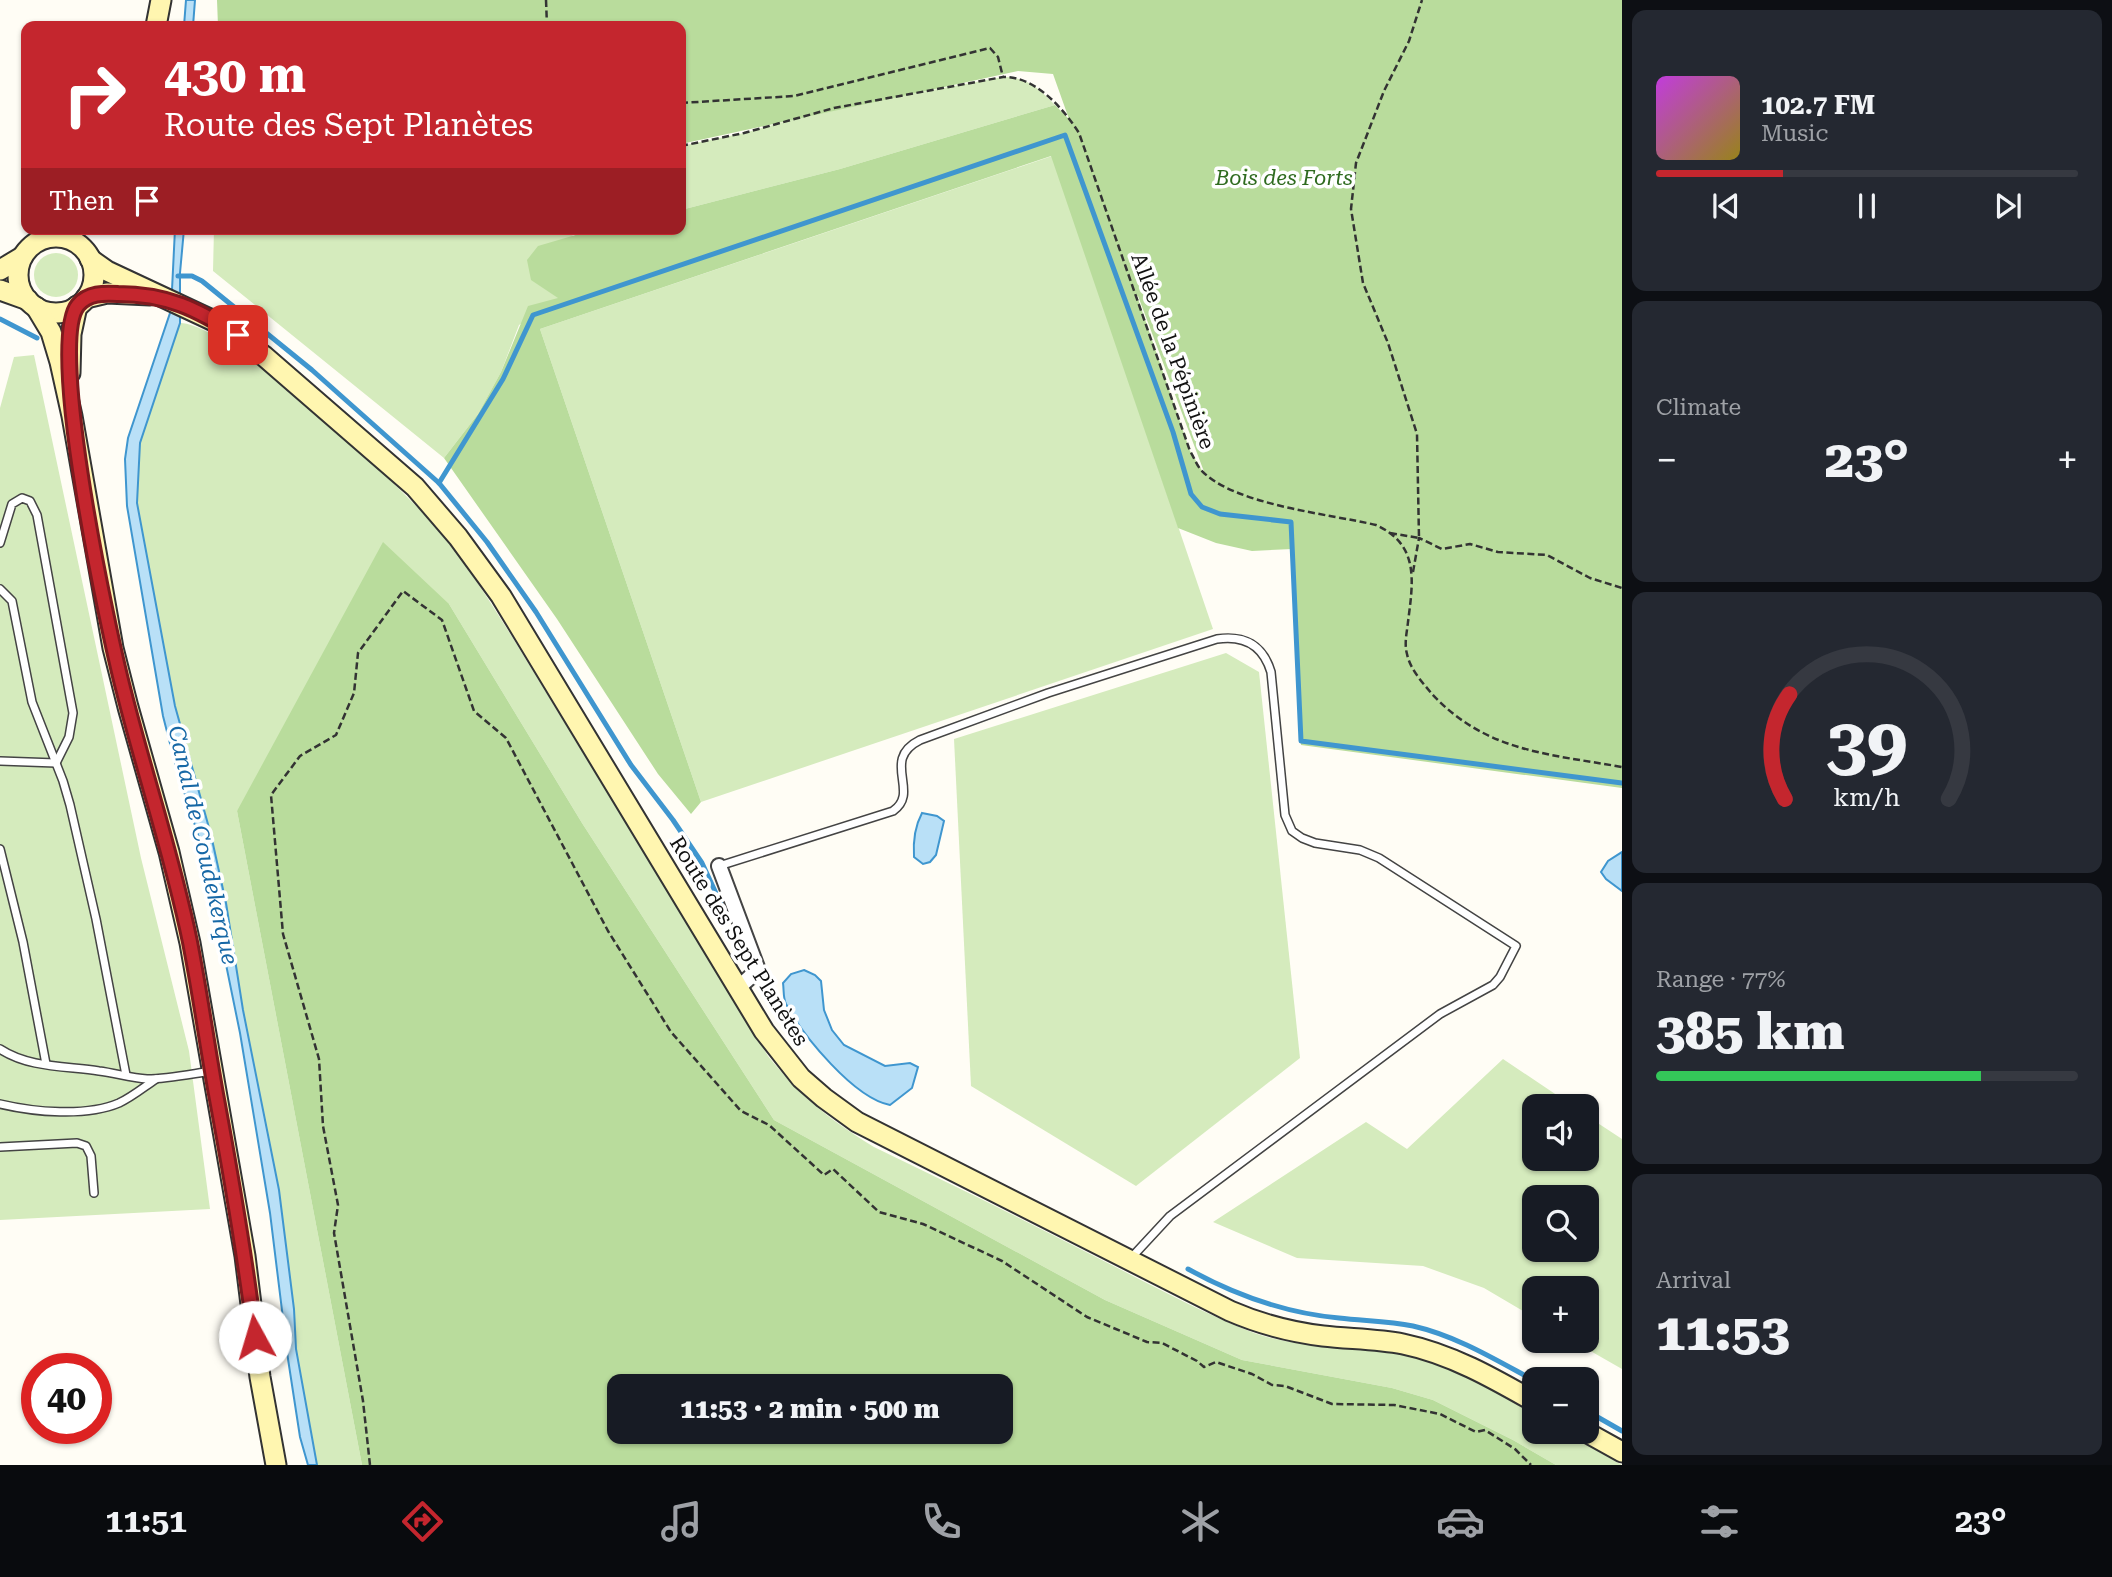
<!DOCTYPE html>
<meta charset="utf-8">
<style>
body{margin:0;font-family:"Roboto Serif",serif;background:#242831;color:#f1f3f6;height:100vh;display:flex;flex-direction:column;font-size:26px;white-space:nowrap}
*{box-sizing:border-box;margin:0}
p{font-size:23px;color:#9ea1a6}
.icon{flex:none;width:38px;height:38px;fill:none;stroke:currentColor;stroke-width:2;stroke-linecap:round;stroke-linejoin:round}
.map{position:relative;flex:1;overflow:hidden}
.sheet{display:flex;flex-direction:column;gap:10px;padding:10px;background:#0d0f14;width:490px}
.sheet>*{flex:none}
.banner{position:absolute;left:21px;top:21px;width:665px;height:214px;border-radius:14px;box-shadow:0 2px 5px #0004;background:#c4262e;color:#fff;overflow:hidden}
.controls{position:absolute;left:1522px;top:1094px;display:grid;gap:14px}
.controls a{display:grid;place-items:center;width:77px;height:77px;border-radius:14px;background:#171b24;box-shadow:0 2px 5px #0004;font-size:35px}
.speed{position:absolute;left:21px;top:1353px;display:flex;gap:14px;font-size:35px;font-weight:700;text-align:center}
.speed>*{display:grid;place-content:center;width:91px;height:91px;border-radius:50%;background:#171b24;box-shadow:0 2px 5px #0004;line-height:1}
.speed .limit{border:10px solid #d22;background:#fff;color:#111}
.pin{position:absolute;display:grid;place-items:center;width:60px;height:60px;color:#fff;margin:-30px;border-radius:14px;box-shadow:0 4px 10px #0006}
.me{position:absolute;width:77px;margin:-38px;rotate:354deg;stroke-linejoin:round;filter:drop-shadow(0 0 5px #0008)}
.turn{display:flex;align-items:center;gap:24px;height:147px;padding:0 28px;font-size:32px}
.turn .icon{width:91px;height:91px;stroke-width:2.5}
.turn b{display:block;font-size:49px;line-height:60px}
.then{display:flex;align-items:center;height:66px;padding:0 28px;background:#0003;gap:14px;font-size:26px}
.big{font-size:52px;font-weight:800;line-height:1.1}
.sheet .tile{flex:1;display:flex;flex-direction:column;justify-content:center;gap:10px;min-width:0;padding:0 24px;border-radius:14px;background:#242831}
.sheet .dial{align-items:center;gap:0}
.dial svg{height:182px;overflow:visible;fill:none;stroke:#363941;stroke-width:7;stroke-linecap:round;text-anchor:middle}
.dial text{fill:#f1f3f6;stroke:none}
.song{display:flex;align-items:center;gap:21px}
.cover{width:84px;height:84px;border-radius:10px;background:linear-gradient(135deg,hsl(290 70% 55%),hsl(50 70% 35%))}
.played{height:7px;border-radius:4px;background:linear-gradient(90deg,#c4262e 30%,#363941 30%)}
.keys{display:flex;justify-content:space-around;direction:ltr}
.heat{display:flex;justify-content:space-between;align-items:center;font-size:38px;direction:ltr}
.charge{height:10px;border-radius:5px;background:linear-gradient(90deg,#34c759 77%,#363941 0)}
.trip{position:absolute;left:607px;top:1374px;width:406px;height:70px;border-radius:14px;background:#171b24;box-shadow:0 2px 5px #0004;font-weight:800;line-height:70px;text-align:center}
.tab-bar{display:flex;height:112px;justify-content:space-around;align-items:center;background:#090b0e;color:#9ea1a6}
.tab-bar .icon{width:49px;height:49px}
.tab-bar .selected{color:#c4262e}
.tab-bar b{font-size:32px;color:#f1f3f6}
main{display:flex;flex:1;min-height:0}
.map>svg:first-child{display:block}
</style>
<main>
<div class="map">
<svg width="1622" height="1465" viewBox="0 0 1622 1465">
<rect width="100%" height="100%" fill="#fffdf5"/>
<g fill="#d5ebbd" fill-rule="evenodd">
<path d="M1003,77C1027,77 1039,89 1055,105L840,169L681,210V146L744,133L835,108Z"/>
<polygon points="1052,156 1213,629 701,802 540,329"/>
<polygon points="214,229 596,229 573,234 559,298 519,325 501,372 478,414 444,458 213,271"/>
<circle cx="56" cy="275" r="22"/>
<path d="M180,323C227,322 408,492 441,533C467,565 489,600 511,635L768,1056C800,1096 830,1120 874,1147C947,1182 1020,1218 1092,1255C1144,1281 1196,1310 1249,1331C1295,1349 1342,1345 1390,1352C1443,1359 1490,1389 1535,1415V1432H1564L1622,1465H1556L1513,1440L1433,1400L1392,1388L1242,1360L1105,1300L774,1120L582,823L449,604L237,811L362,1465H317L296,1349L294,1309L279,1190L243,1010L226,903L211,835L175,706L137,503L140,443Z"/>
<polygon points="34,355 141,858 189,1051 210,1209 0,1220 0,408 14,357"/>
<polygon points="1226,653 1259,672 1300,1058 1136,1186 971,1086 954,739"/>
<path d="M1503,1059L1573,1106H1535V1158H1587V1116L1622,1139V1369L1573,1341L1587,1340V1288H1535V1318L1484,1288L1423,1266L1297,1258L1213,1222L1366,1122L1407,1149ZM1587,1197V1250H1535V1197Z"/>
</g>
<g fill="#b9dc9c" fill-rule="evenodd">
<path d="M217,0H1622V788L1301,745L1292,549L1252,551L1216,543L1178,528L1051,156L540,329L701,802L691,814L658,774L557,619L444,458L478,414L501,372L528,306L558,298L531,280L527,260L538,246L596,229H681V210L840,169L1055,105L1069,119L1053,74L1018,71L681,144V26H218ZM1137,296H1138L1206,477L1190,451Z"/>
<path d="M383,542L449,604L582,823L774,1120L1105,1300L1242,1360L1392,1388L1433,1400L1513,1440L1556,1465H362L237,811ZM620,1386H1001V1432H620Z"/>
</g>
<g fill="#b9e0f7" stroke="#3f96cf" stroke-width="2">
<polygon points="186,0 195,0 193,26 184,26"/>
<polygon points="175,229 184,229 180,273 180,323 140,443 137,503 175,706 211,835 226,903 243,1010 279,1190 294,1309 296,1349 317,1465 308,1465 300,1437 288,1359 270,1213 240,1033 202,847 176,767 163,716 127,506 125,459 128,438 171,310"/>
<path d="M922,813L937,816L944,821L936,855L930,862L923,864L914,857C913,842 915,826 922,813Z"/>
<polygon points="1622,852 1622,891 1606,879 1601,872 1608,861"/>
<path d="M804,970L815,975L821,981L824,1010L832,1030L844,1045L885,1066L910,1063L918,1067L912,1088L890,1105C854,1098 803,1036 786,1004C783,998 784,990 783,983L791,974Z"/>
</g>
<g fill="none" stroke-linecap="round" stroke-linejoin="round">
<g stroke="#3f96cf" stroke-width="5">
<polyline points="178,276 192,276 202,281 312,370 439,483 487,542 536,612 631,765 673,820 702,863 726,915"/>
<polyline points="0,319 37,338"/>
<polyline points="439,483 503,379 533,315 1065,135 1173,432 1191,494 1202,507 1220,514 1291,522 1301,741 1622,783"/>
<path d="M1188,1269C1235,1295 1285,1313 1339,1318C1364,1321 1388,1321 1413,1326C1457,1336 1496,1360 1535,1381"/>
<polyline points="1587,1411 1622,1431"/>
</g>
<g stroke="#444" stroke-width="10">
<g id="lane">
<polyline points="0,543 12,504 22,498 30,501 37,515 73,713 69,737 56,763 0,761"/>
<polyline points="0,589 12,601 32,702 63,781 70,805 96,919 126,1075"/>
<polyline points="0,849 23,942 46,1064"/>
<path d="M719,866L893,811C921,792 880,760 920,740L1048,693L1217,639C1244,635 1263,645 1271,672L1285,815L1292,831L1302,838L1315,843L1360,850L1379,858L1516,946L1500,977L1493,985L1440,1014L1170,1216L1131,1258"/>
<path d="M0,1049C29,1068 66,1066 99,1071C115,1073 131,1078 147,1079C168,1079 191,1074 212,1071"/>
<path d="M0,1104C34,1112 86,1117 119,1103C132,1097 144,1087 156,1079"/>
<polyline points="0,1147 77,1143 86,1146 91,1156 94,1193"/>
</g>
</g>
<g stroke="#444" stroke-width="18">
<polyline id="street" points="719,866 758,970 738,988"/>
</g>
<g stroke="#333" stroke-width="23">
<g id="secondary">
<polyline points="156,26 161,0"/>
<circle cx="56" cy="275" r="38"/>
<path d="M90,259L107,271L216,322L264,356L415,487L458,537L501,596L764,1031L801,1078L824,1098L857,1122L1230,1311C1260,1324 1290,1332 1323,1336C1349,1339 1377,1339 1403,1344C1451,1354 1493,1378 1535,1402"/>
<polyline points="0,270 22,257"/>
<polyline points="0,290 28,300"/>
<polyline points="86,298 107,293 150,295"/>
<polyline points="36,307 51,332 60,362 72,416 113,648 128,707 169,852 190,943 245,1256 260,1377 276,1465"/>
<polyline points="70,373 71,334 77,306"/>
<polyline points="1586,1432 1622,1452"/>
</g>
</g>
<g stroke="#333" stroke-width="2.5" stroke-dasharray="7 3.5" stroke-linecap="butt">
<polyline points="546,0 547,26"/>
<polyline points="681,103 794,96 990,48 998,57 1003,77"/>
<path d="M681,146L744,133L834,108L1003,77C1035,76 1063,108 1079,133L1190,451C1194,457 1196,464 1201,470C1233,505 1330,514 1376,525C1420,545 1413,582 1408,622C1407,632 1404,643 1407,654C1410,669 1422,682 1432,694C1486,752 1549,754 1622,767"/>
<polyline points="1390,533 1419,538 1417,434 1388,343 1363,283 1351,209 1356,163 1384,91 1409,41 1422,0"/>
<polyline points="1413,572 1419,538 1442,549 1470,544 1498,552 1547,555 1590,578 1622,588"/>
<polyline points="370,1465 363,1401 334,1233 338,1205 323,1126 319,1059 283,934 271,795 300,756 336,735 354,693 358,653 403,591 442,620 474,711 506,738 608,931 671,1032 741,1111 769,1125 824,1175 833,1169 879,1212 923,1224 1002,1261 1087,1317 1147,1342 1162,1343 1197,1361 1204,1367 1216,1362 1252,1374 1272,1385 1285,1386 1332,1404 1394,1405 1440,1414 1476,1432 1485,1430 1515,1449 1531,1465"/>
</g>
<use href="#lane" stroke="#fff" stroke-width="7"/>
<use href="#street" stroke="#fff" stroke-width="14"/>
<use href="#secondary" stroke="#fff6b0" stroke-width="19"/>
</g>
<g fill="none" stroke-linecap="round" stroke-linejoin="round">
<g stroke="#7f191e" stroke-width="18">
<path id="route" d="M238,335C197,309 167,294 118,294C104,293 88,293 78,305C46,343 109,635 124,692C145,776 173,858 190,942C200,993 207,1044 216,1094C231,1175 245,1256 255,1337"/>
</g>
<use href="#route" stroke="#c4262e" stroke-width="12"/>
</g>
<g text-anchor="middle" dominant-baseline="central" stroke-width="7" stroke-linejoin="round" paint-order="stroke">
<g font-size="21" font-style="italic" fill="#2f6b1f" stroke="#fff">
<text x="1284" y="178">Bois des Forts</text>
</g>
<g font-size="21" fill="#111" stroke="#fff">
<text transform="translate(1173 351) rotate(70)">Allée de la Pépinière</text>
<text transform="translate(739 941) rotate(58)">Route des Sept Planètes</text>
</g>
<g font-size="23" font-style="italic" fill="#1768a6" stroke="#fff">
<text transform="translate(203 845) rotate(77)">Canal de Coudekerque</text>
</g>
</g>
</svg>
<div class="controls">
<a><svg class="icon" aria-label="sound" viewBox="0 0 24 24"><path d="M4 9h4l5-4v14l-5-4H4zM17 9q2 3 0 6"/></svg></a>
<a><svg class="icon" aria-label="search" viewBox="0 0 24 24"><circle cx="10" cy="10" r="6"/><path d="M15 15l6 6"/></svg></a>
<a>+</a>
<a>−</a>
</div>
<div class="speed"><div class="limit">40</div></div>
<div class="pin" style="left:238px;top:335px;background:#d93025"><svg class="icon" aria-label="arrive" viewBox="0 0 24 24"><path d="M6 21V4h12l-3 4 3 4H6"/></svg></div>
<svg class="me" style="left:255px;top:1337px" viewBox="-20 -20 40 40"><circle r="19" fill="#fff"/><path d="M0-13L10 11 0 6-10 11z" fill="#c4262e"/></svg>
<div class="trip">11:53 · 2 min · 500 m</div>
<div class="banner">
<div class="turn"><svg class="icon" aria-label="right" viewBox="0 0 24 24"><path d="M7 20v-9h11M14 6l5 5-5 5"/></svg><div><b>430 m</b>Route des Sept Planètes</div></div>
<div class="then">Then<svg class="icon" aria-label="arrive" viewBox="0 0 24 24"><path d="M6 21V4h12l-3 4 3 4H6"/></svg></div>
</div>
</div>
<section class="sheet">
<div class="tile">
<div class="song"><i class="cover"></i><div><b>102.7 FM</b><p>Music</p></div></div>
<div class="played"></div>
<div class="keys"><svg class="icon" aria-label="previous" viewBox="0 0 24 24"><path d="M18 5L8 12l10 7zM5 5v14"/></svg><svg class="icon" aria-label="pause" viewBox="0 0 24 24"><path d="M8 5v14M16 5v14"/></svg><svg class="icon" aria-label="next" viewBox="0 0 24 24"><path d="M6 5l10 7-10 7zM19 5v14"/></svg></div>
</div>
<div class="tile"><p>Climate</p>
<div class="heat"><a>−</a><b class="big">23°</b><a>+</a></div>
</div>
<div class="tile dial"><svg viewBox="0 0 100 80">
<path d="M14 69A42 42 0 1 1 86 69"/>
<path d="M14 69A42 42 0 0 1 16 23" stroke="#c4262e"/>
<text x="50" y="56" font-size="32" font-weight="700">39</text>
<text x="50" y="72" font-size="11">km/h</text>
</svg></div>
<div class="tile"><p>Range · 77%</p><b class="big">385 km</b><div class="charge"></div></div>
<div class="tile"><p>Arrival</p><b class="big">11:53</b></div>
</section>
</main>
<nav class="tab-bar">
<b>11:51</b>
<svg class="icon selected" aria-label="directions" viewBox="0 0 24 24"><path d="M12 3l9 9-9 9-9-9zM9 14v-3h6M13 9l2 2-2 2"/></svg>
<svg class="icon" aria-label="music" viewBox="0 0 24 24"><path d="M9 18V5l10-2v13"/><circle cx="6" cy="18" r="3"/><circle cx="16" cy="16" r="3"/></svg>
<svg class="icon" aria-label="phone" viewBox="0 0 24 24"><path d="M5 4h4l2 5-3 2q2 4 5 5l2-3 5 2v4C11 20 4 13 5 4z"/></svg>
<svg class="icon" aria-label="climate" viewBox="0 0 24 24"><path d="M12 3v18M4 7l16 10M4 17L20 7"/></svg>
<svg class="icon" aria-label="car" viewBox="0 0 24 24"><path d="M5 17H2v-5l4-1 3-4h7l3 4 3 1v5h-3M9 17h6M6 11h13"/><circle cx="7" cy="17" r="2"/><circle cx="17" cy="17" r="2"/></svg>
<svg class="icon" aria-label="filters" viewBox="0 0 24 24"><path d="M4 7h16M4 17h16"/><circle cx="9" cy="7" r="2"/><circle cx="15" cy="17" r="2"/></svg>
<b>23°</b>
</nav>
